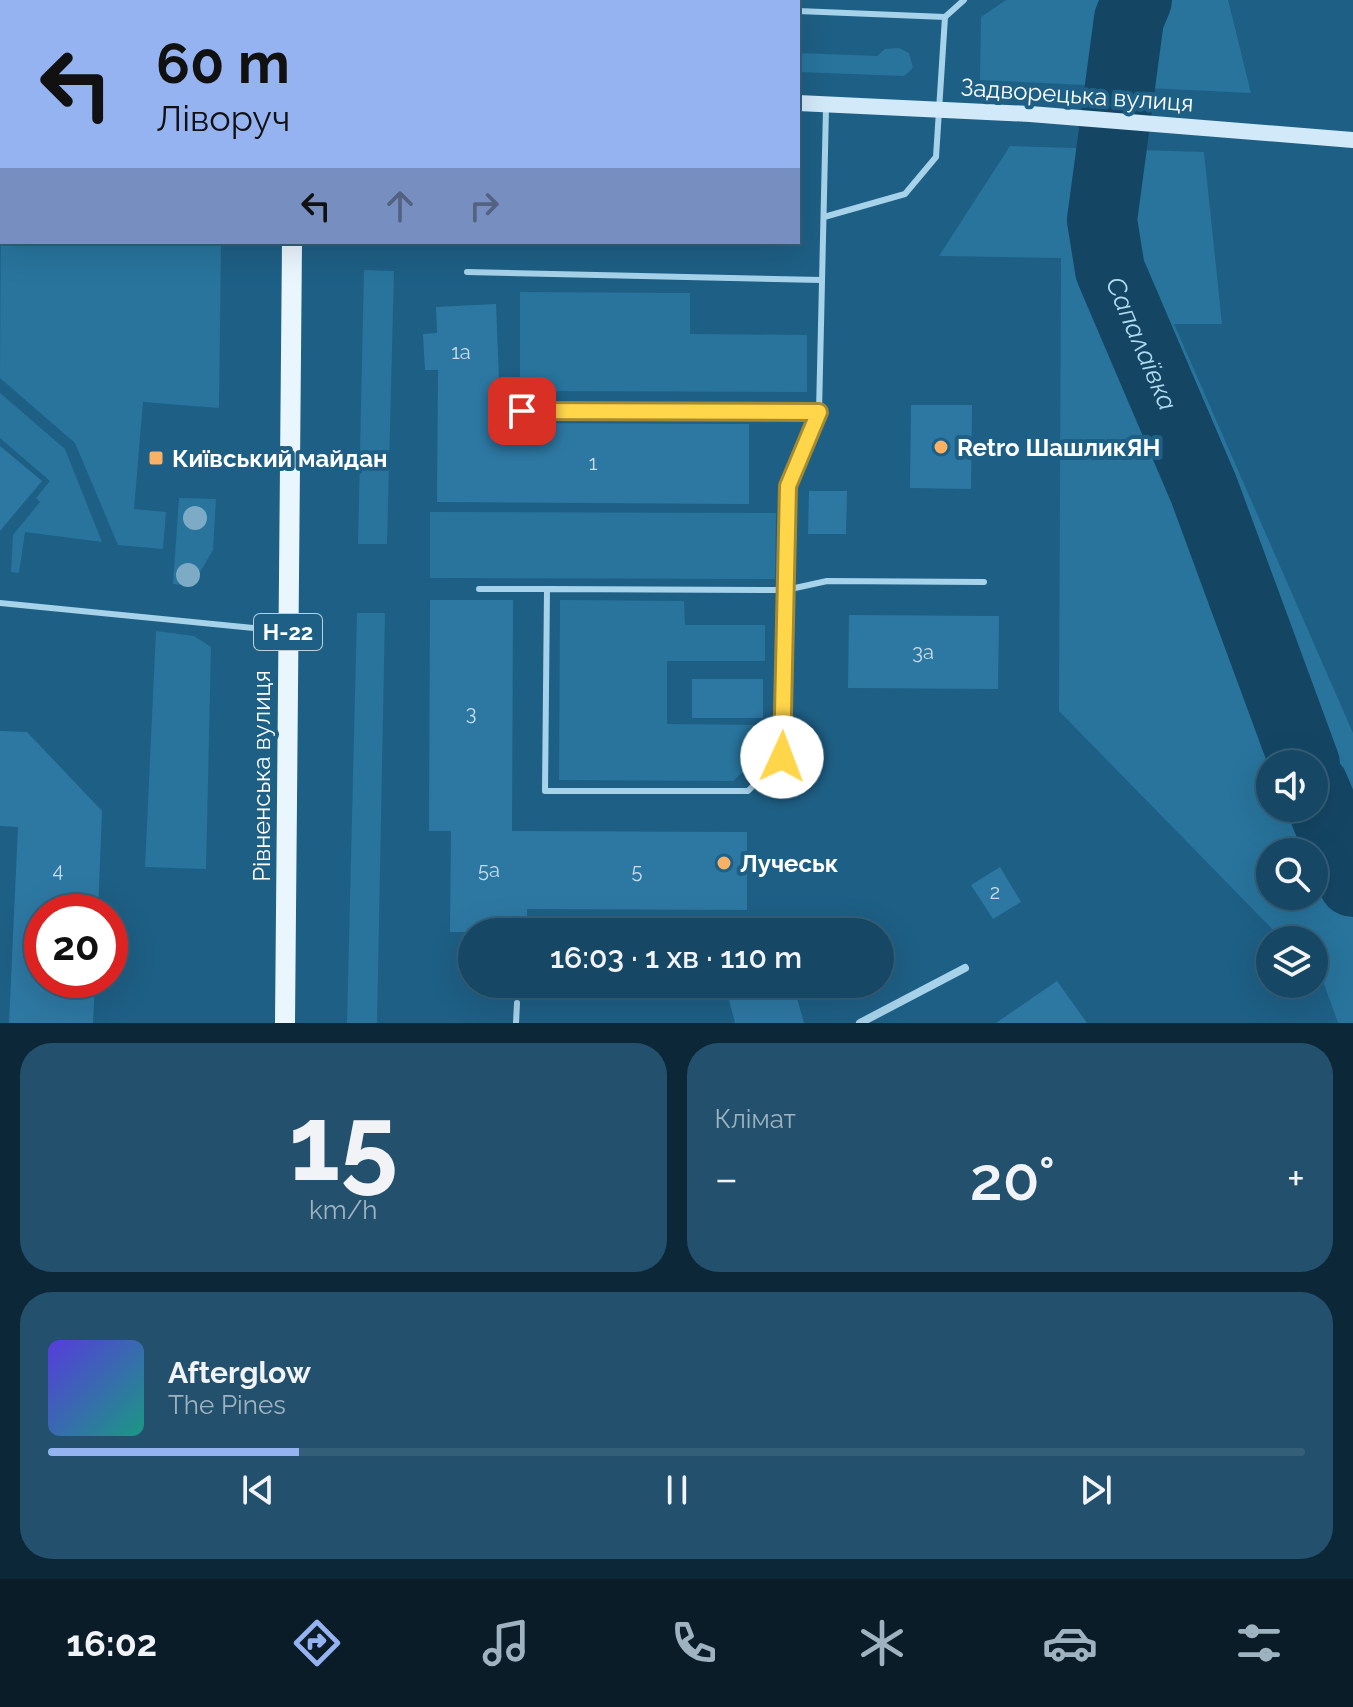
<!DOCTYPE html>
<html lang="uk">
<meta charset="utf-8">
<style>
body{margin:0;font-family:Raleway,sans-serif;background:#23516d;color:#f1f3f6;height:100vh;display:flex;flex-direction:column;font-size:30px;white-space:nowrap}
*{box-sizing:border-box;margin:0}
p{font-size:26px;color:#9eb2bf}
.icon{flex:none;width:44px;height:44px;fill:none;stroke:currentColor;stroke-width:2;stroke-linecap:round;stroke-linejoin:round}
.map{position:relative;height:1023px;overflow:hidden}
.panel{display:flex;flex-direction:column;gap:20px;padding:20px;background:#0c2737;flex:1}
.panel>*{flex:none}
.banner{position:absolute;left:0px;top:0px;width:800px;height:244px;box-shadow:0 8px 32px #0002,0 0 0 2px #355f78;background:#95b2f1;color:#111;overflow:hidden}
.tools{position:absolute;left:1256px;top:750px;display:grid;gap:16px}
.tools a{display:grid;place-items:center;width:72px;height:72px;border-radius:50%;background:#164764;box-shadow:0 8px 32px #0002,0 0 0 2px #355f78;font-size:40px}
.speed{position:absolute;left:24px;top:894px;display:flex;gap:16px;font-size:40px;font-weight:700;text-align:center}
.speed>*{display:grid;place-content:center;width:104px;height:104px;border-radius:50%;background:#164764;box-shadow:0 8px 32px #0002,0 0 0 2px #355f78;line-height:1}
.speed .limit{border:12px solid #d22;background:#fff;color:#111}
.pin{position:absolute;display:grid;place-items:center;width:68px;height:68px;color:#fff;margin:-34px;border-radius:16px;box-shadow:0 4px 12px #0006}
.me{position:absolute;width:88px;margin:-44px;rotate:2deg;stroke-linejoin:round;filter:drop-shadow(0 0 6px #0008)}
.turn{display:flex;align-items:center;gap:28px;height:168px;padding:0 24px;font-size:36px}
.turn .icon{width:104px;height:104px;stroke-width:2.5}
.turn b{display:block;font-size:56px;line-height:68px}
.lanes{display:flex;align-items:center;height:76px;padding:0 24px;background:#0003;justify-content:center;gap:40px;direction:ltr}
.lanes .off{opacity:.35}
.big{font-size:60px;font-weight:600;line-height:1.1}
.panel .widget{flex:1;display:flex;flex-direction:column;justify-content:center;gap:12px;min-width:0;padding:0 28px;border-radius:32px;background:#23516d}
.panel .dial{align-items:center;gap:0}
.dial b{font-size:104px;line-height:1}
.song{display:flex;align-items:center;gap:24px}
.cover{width:96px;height:96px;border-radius:12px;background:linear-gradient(135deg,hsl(250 70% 55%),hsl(170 70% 35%))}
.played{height:8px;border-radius:4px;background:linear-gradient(90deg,#95b2f1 20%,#355f78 20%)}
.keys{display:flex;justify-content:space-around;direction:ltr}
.heat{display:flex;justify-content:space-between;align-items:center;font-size:44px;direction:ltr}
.panel .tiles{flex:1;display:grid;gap:20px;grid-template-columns:1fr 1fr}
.widget:last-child{grid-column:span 2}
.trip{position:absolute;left:458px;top:918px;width:436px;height:80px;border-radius:40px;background:#164764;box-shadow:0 8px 32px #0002,0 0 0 2px #355f78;font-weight:600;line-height:80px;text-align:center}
.tabs{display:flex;height:128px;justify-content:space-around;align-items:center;background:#091c28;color:#9eb2bf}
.tabs .icon{width:56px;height:56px}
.tabs .on{color:#95b2f1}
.tabs b{font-size:36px;color:#f1f3f6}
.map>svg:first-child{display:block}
</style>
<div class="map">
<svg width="1353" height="1023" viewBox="0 0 1353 1023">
<rect width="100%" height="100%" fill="#1e5f85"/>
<g fill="#28749d" fill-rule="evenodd">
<polygon points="4,0 224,0 3,2"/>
<rect x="370" y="0" width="121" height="2"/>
<polygon points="1006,0 1228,0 1251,93 980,80 981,17"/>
<polygon points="2,3 2,242 221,242 219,408 143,402 134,509 166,512 163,549 118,545 75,443 0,378"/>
<polygon points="899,48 909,53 913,68 904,76 798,72 798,53 877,56 885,49"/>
<path d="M1010,146L1204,152L1222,324H1174L1353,733V1023H1338L1323,981L1314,972V940H1283L1059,711L1061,258L939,256ZM1270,764H1314V808H1270ZM1270,852H1314V896H1270Z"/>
<polygon points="364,270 394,271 387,544 358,544"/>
<polygon points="520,292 690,293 690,334 807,335 807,392 520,391"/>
<polygon points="0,393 65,449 102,542 25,532 19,573 11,572 13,535 40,502 36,498 50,481 0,438"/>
<polygon points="179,498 216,499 213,550 192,586 173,584"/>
<polygon points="430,512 776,513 775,579 430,578"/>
<polygon points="560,600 684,601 685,625 765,625 765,661 667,661 667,724 763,725 763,754 733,781 559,780"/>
<polygon points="357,613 385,613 377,1023 347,1023"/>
<polygon points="156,631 194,636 211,647 206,869 145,867"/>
</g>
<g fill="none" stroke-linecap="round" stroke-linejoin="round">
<g stroke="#144664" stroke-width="70">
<path id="s1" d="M1137,0L1129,19L1102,220L1110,270L1204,490L1305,764"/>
<polyline points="1314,787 1353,882"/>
</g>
</g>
<g fill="#2d78a3">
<polygon points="496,304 500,405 488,406 488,416 500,417 501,423 749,424 749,504 437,502 438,370 425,370 423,334 437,333 436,307"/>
<polygon points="911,405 972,405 971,489 910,488"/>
<polygon points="0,446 42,481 0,531"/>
<polygon points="809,491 847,491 846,534 808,534"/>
<polygon points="430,600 513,600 512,831 747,832 747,910 527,909 527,932 450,932 451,831 429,831"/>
<polygon points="849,615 999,616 998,689 848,688"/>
<rect x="692" y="679" width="71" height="39"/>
<polygon points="0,731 27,732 102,811 98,912 42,912 42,980 95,980 93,1023 9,1023 18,827 0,826"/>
<polygon points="1000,867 1021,902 993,919 971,885"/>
<polygon points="1057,981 1087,1023 996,1023"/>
<polygon points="774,984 793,984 804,1023 735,1023 728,996"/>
</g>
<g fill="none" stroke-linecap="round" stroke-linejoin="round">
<g stroke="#a6d2ea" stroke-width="6">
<polyline points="589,2 589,0"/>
<polyline points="798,11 945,17 964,0"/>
<polyline points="826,108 819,412 788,486 782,757 748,791 545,791 547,589 786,590 827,581 984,582"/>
<polyline points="824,217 905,194 936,157 945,17"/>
<polyline points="467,272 822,280"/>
<polyline points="492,411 819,412"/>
<polyline points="479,589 547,589"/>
<polyline points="0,603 285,631"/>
<polyline points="516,1023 517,1003"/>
</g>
<polyline stroke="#a6d2ea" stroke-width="8" points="860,1023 965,968"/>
<polyline stroke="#d1e9f8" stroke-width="16" points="798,103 1030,114 1353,140"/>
<g stroke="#eaf6fe" stroke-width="20">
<polyline points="294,2 294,0"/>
<polyline points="285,1023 292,242"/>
</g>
</g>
<g fill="#7daac4">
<circle cx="195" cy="518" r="12"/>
<circle cx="188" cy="575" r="12"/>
</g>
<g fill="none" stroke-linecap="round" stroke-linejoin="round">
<g stroke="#a68a30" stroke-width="20">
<polyline id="route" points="522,411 819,412 788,486 782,757"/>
</g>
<use href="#route" stroke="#ffd54a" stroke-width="14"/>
</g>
<g fill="#f9b165" stroke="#1e5f85" stroke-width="3">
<circle cx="941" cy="447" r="8"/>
<rect x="148" y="450" width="16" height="16" rx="4"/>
<circle cx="724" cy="863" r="8"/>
</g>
<g text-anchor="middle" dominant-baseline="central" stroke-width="8" stroke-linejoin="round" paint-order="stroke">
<g font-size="20" fill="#cadde8">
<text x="461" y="352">1а</text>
<text x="593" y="463">1</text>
<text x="923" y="652">3а</text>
<text x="471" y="713">3</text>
<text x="58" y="870">4</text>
<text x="489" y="870">5а</text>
<text x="637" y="871">5</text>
<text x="995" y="892">2</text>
</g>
<rect fill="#1e5f85" stroke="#bccfda" stroke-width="2" x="254" y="614" width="68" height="36" rx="6"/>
<g font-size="22" font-weight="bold" fill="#fff">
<text x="288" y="632">Н-22</text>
</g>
<g font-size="24" fill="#fff" stroke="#1e5f85">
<text transform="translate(1077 95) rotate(4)">Задворецька вулиця</text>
<text transform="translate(261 776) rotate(-90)">Рівненська вулиця</text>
</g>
<g font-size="24" font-weight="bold" fill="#fff" stroke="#1e5f85" text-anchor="start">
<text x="957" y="447">Retro ШашликЯН</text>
<text x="172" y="458">Київський майдан</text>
<text x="740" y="863">Лучеськ</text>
</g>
<g font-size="26" font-style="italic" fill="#b1dbf2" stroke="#1e5f85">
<text stroke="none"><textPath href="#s1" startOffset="354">Сапалаївка</textPath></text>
</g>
</g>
</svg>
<div class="tools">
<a><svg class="icon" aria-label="sound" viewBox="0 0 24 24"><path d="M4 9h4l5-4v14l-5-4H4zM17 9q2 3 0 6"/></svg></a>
<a><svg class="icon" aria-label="search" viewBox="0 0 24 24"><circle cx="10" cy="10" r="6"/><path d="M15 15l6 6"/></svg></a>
<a><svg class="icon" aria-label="layers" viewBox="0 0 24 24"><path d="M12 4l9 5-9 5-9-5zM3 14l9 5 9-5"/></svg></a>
</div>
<div class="speed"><div class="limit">20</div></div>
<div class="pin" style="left:522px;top:411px;background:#d93025"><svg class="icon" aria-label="arrive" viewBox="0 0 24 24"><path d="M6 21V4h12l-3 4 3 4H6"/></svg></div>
<svg class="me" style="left:782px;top:757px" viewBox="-20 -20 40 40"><circle r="19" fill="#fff"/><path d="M0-13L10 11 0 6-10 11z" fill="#ffd54a"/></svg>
<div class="trip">16:03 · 1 хв · 110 m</div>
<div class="banner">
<div class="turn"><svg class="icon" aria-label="left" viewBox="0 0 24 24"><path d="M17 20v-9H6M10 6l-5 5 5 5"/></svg><div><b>60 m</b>Ліворуч</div></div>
<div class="lanes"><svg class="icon" aria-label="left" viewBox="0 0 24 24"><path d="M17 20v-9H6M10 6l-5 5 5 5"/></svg><svg class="icon off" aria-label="ahead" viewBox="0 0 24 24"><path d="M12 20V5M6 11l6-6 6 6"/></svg><svg class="icon off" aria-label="right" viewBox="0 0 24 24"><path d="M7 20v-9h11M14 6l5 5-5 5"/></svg></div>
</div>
</div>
<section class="panel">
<div class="tiles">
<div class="widget dial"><b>15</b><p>km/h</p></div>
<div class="widget"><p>Клімат</p>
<div class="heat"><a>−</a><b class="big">20°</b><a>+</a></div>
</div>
<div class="widget">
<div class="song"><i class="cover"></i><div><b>Afterglow</b><p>The Pines</p></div></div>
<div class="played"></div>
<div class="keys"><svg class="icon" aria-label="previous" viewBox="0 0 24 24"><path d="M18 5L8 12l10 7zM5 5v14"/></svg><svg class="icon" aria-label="pause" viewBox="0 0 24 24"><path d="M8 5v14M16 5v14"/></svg><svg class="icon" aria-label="next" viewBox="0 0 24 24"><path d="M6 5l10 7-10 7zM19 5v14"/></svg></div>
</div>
</div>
</section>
<nav class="tabs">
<b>16:02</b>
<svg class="icon on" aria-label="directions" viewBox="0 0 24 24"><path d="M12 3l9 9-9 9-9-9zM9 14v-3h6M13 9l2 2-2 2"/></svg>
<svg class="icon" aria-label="music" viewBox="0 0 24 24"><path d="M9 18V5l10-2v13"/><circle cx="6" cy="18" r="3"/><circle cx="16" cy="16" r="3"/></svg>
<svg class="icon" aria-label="phone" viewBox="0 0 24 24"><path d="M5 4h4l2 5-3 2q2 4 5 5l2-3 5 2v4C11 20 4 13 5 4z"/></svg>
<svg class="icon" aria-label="climate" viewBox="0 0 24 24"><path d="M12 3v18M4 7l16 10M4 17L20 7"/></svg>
<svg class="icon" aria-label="car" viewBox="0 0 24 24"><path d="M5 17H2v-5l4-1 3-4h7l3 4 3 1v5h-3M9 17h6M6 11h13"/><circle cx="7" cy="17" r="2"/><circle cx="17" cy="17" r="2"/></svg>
<svg class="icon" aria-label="filters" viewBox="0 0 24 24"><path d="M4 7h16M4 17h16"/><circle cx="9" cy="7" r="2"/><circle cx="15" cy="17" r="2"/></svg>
</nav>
